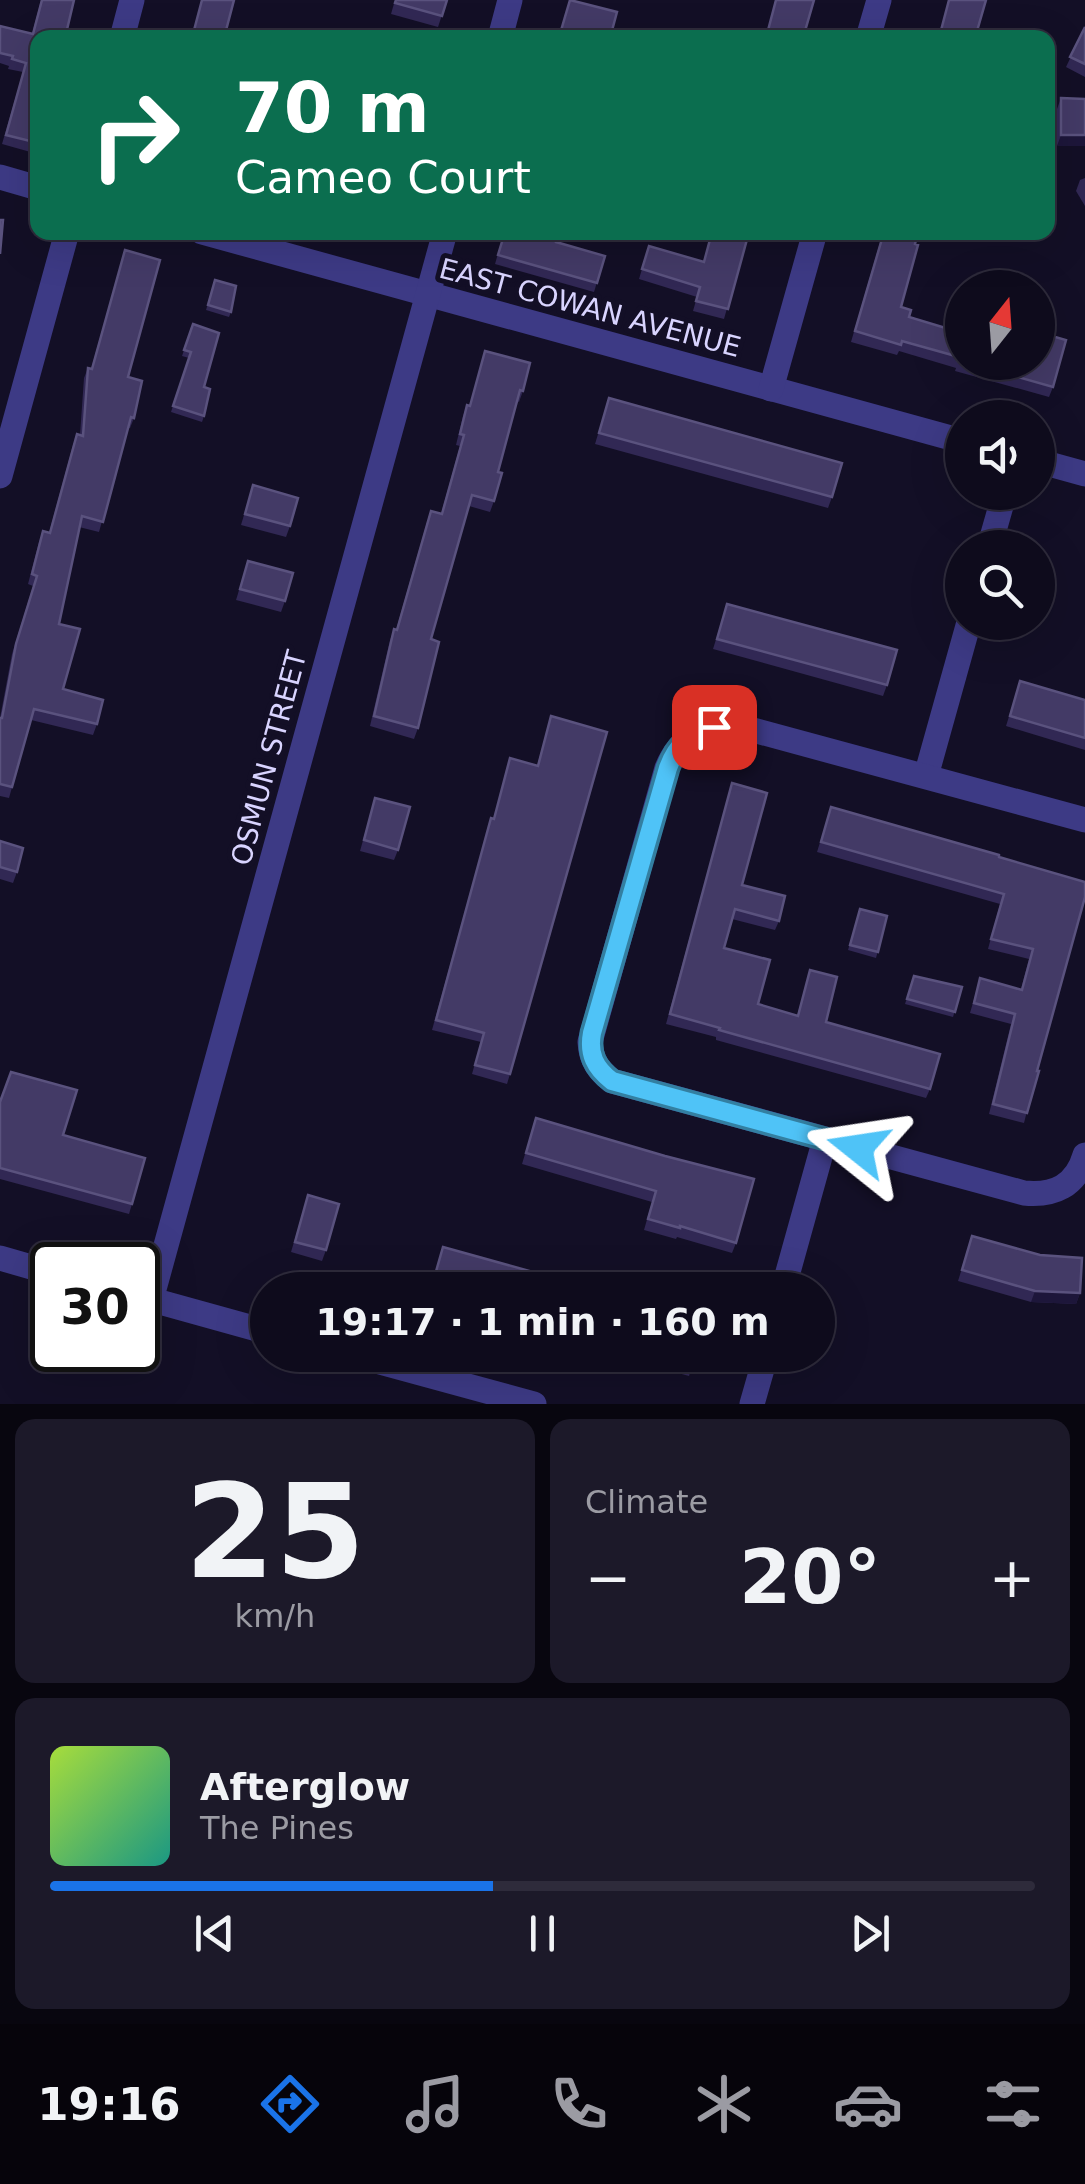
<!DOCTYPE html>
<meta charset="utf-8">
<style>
body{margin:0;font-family:"DejaVu Sans",sans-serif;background:#1c1929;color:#f1f3f6;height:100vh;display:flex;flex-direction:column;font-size:38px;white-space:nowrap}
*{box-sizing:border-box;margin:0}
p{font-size:32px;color:#9b9ba3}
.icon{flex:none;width:55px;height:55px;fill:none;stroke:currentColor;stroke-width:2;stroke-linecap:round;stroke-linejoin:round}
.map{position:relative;height:1404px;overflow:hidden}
.panel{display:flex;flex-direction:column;gap:15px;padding:15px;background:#08060f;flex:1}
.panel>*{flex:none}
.hud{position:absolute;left:30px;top:30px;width:1025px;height:210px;border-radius:20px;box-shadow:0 10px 40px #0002,0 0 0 2px #2e2b3b;background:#0b6e4f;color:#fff;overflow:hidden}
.needle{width:65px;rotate:17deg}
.controls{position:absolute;left:945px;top:270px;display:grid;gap:20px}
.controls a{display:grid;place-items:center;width:110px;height:110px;border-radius:50%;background:#0e0b1c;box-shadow:0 10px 40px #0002,0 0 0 2px #2e2b3b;font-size:50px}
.speed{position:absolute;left:30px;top:1242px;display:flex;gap:20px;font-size:50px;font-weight:700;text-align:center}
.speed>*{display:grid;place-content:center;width:130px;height:130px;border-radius:50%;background:#0e0b1c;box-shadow:0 10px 40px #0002,0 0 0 2px #2e2b3b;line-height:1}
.speed .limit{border:5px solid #111;border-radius:15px;background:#fff;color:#111}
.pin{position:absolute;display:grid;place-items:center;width:85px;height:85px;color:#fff;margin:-42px;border-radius:20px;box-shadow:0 5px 15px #0006}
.me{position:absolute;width:110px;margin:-55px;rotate:285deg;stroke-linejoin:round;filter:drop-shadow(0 0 8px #0008)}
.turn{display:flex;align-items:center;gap:35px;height:210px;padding:0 40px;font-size:45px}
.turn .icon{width:130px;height:130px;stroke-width:2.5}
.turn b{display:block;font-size:70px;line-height:85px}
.big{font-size:75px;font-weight:700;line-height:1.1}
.panel .widget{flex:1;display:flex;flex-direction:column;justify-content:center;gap:15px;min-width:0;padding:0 35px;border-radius:20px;background:#1c1929}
.panel .dial{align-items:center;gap:0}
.dial b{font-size:130px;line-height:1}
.song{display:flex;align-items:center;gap:30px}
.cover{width:120px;height:120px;border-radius:15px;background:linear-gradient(135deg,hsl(80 70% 55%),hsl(170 70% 35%))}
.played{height:10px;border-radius:5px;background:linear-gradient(90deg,#1a73e8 45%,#2e2b3b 45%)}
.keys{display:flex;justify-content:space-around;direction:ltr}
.heat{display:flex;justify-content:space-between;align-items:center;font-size:55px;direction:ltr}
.panel .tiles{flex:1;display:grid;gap:15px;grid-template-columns:1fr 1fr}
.widget:last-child{grid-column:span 2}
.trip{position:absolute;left:250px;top:1272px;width:585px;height:100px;border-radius:50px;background:#0e0b1c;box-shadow:0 10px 40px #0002,0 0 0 2px #2e2b3b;font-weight:700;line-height:100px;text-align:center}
.tabs{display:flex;height:160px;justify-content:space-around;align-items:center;background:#06040b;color:#9b9ba3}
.tabs .icon{width:70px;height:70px}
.tabs .current{color:#1a73e8}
.tabs b{font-size:45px;color:#f1f3f6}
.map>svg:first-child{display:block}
</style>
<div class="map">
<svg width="1085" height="1404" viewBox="0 0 1085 1404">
<rect width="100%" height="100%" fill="#130f26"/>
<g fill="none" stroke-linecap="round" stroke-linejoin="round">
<g stroke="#3d3a85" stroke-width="25">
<polyline points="122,38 132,0"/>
<polyline points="500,38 510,0"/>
<polyline points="868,38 879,0"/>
<polyline points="0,177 38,188"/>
<polyline points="202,232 962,441"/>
<polyline points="771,389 815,232"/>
<polyline points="1038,461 1085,474"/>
<polyline points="0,476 67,232"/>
<polyline points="989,548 1005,492"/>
<polyline points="926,776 969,622"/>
<path d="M1085,820L731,724C699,730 680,737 667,768L590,1042C591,1060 598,1070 612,1081L1024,1193C1054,1196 1076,1186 1085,1155"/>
<polyline points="0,1258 52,1273"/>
<polyline points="783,1290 825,1139"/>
<polyline points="138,1296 268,1332"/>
<polyline points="151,1300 445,232"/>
<polyline points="354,1355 534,1404"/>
<polyline points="752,1404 766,1355"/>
</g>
</g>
<g fill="#312854">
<polygon points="41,0 74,0 34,153 2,144 23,72 8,69 9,66 0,63 0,26 32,34"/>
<polygon points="395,0 447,0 438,27 391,14"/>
<polygon points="1085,27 1085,77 1066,67"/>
<polygon points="1061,98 1085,99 1057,146 1057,109"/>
<polygon points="1085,178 1085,206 1076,191 1080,180"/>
<polygon points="504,232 556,242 605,256 594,292 495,264"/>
<polygon points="712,232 749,232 724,319 693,311 697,297 639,279 649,246 703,262"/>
<polygon points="883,232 901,307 909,317 962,333 962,362 1038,362 1053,387 1049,397 955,371 956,368 899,351 897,355 851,342"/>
<polygon points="125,250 128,377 134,418 130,428 128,428 99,532 79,527 59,624 63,689 97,724 93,735 31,720 9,798 0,796 0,718 12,654 33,586 28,584 39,542 43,531 49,533 73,445 77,434 80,435 84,378 88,368 91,369"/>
<polygon points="215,280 231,312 229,317 206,310"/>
<polygon points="193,324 204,387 204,416 202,422 171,412 189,358 182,356"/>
<polygon points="485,351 523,391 519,402 517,401 498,472 494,501 490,512 469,506 431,639 418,728 414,739 370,726 390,640 394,629 396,630 427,522 431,511 441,514 460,446 456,445 463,416 467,405 470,406"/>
<polygon points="609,398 832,497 828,508 595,444"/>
<polygon points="253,485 290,526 286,537 241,525"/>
<polygon points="248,561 285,601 281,612 236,600"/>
<polygon points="727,604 887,685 883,696 713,649"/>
<polygon points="1020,681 1085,700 1085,750 1006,726"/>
<polygon points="551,716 510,1074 507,1084 472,1074 481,1042 432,1030 488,828 491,818 494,819 510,758 537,766"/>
<polygon points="732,783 742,885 779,921 775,930 732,919 724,948 758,1004 797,1016 810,970 826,1022 930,1089 926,1098 716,1040 716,1037 666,1024"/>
<polygon points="375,798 398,850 394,860 360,851"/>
<polygon points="831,807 1085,882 1024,1123 989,1114 1011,1024 970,1013 980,978 1021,989 1029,959 988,949 1000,904 817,852"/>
<polygon points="0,841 17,872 13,883 0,879"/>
<polygon points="860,909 887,916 876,958 848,950"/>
<polygon points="914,976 962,987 953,1017 905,1004"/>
<polygon points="0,1102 63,1135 132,1204 129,1214 0,1179"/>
<polygon points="536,1118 665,1156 736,1243 732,1253 677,1237 676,1239 644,1230 652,1202 522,1164"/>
<polygon points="308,1195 326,1250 322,1261 291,1252"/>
<polygon points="972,1236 1080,1293 1076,1304 1031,1302 958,1281"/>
<polygon points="443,1247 547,1290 430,1290"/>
<polygon points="644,1355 695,1355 689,1376 642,1363"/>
</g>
<g fill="#1d163a">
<polygon points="1061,135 1085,135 1085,146 1057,146"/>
<polygon points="1035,1291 1080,1293 1076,1304 1031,1302"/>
</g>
<g fill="#433a66" stroke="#5a527e" stroke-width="2.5">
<polygon points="42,0 74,0 65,38 38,38 38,143 6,135 26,63 12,59 13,56 0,53 0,26 33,34"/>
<polygon points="202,0 234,0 224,38 192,38"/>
<polygon points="396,0 447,0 442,16 395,3"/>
<polygon points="570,0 617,12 610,38 574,38 560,34"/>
<polygon points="776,0 814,0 803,38 766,38"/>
<polygon points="949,0 986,0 975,38 939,38"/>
<polygon points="1085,27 1085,64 1070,57"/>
<polygon points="1061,98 1085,99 1085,135 1061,135"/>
<polygon points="0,220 3,220 0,254"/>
<polygon points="505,232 558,232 556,242 605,256 597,283 498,255"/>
<polygon points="712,232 749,232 728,309 696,301 700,287 642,269 649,246 704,262"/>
<polygon points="884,232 918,232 915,244 918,245 901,307 911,310 909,317 962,333 962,362 958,361 959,357 902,341 901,345 855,331"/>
<polygon points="125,250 160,260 128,377 142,381 134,418 131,417 103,522 82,516 59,624 80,629 63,689 103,700 97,724 34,709 12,787 0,784 0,718 2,718 16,644 37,576 32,574 43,531 50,533 77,434 83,436 88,368 92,369"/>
<polygon points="215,280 236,286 231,312 208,305"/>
<polygon points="193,324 219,333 204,387 210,389 204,416 173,406 191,352 184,350"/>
<polygon points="1038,332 1066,340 1053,387 965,362 1038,362"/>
<polygon points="485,351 530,363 523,391 520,390 498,472 502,473 494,501 472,495 431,639 439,642 418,728 374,716 394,629 397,630 431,511 442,514 464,435 460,434 467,405 470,406"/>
<polygon points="609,398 842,463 832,497 599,433"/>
<polygon points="253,485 298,498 290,526 245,514"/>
<polygon points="248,561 293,573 285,601 240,589"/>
<polygon points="727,604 897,650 887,685 717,639"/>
<polygon points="1020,681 1085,700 1085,738 1010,716"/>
<polygon points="551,716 607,732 510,1074 475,1065 484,1033 436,1020 491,818 494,819 510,758 538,766"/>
<polygon points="732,783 767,793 742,885 785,896 779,921 735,909 724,948 770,960 758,1004 798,1016 810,970 837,977 826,1022 940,1054 930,1089 719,1030 720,1028 670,1014"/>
<polygon points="375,798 410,807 398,850 364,840"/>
<polygon points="831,807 999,855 999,857 1085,882 1085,897 1037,1071 1039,1071 1027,1113 993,1104 1015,1014 974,1003 980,978 1022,990 1033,949 991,939 1004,894 821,842"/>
<polygon points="0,841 23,848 17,872 0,867"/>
<polygon points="860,909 887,916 878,952 850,945"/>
<polygon points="914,976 962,987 955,1012 907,999"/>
<polygon points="11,1072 77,1090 63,1135 145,1158 132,1204 0,1168 0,1102"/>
<polygon points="536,1118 665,1156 754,1179 736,1243 680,1226 680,1228 648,1219 656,1191 526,1153"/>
<polygon points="308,1195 339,1204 326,1250 295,1242"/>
<polygon points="972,1236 1040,1255 1082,1258 1080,1293 1035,1291 962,1270"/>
<polygon points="443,1247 551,1277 547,1290 464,1290 433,1282"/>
<polygon points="656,1355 695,1355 692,1365"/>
</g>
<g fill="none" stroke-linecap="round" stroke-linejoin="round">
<g stroke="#337fa1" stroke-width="25">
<path id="route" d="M714,727C689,738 678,741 668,768L592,1033C588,1054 595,1068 612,1081L858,1148"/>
</g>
<use href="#route" stroke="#4fc3f7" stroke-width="18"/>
</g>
<g text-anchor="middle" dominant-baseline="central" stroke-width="10" stroke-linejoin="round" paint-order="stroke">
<g font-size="28" fill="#d9d4ff" stroke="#130f26">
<text transform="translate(590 308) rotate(15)">EAST COWAN AVENUE</text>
<text transform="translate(269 758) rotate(-75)">OSMUN STREET</text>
</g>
</g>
</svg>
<div class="controls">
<a><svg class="needle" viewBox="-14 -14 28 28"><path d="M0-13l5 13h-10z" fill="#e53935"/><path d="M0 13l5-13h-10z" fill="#9b9ba3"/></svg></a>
<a><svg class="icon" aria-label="sound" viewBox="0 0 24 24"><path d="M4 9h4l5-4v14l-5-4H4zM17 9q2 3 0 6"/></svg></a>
<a><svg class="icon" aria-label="search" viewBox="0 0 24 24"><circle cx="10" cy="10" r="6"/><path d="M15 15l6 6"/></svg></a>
</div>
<div class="speed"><div class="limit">30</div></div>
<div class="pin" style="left:714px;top:727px;background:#d93025"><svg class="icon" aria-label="arrive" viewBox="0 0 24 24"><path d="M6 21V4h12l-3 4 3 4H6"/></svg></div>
<svg class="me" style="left:858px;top:1148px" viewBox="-20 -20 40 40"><path d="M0-17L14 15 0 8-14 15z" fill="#4fc3f7" stroke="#fff" stroke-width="4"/></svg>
<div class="trip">19:17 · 1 min · 160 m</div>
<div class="hud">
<div class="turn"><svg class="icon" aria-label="right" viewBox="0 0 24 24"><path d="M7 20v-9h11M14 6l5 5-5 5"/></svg><div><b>70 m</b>Cameo Court</div></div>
</div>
</div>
<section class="panel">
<div class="tiles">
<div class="widget dial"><b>25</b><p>km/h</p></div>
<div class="widget"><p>Climate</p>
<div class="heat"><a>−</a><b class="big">20°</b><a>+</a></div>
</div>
<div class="widget">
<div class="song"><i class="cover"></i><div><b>Afterglow</b><p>The Pines</p></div></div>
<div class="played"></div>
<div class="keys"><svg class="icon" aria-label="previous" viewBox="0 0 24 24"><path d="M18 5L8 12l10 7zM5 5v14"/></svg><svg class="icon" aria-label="pause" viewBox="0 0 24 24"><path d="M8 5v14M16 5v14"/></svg><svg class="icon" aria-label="next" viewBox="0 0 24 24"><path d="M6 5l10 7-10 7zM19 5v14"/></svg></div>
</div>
</div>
</section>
<nav class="tabs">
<b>19:16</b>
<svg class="icon current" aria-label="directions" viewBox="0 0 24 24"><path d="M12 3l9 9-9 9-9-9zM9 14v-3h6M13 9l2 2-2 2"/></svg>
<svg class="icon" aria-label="music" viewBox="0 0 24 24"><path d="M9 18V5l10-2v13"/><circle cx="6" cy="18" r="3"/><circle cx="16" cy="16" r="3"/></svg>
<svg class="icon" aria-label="phone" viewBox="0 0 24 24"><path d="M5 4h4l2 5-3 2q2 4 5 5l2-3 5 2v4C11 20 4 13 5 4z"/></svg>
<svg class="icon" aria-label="climate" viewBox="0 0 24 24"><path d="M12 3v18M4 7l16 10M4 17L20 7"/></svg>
<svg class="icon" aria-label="car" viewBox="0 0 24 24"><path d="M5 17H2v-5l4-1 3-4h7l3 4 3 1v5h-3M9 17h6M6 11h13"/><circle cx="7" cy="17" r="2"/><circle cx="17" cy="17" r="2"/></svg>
<svg class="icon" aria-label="filters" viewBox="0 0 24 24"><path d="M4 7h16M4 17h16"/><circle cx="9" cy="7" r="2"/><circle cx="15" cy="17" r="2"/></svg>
</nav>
